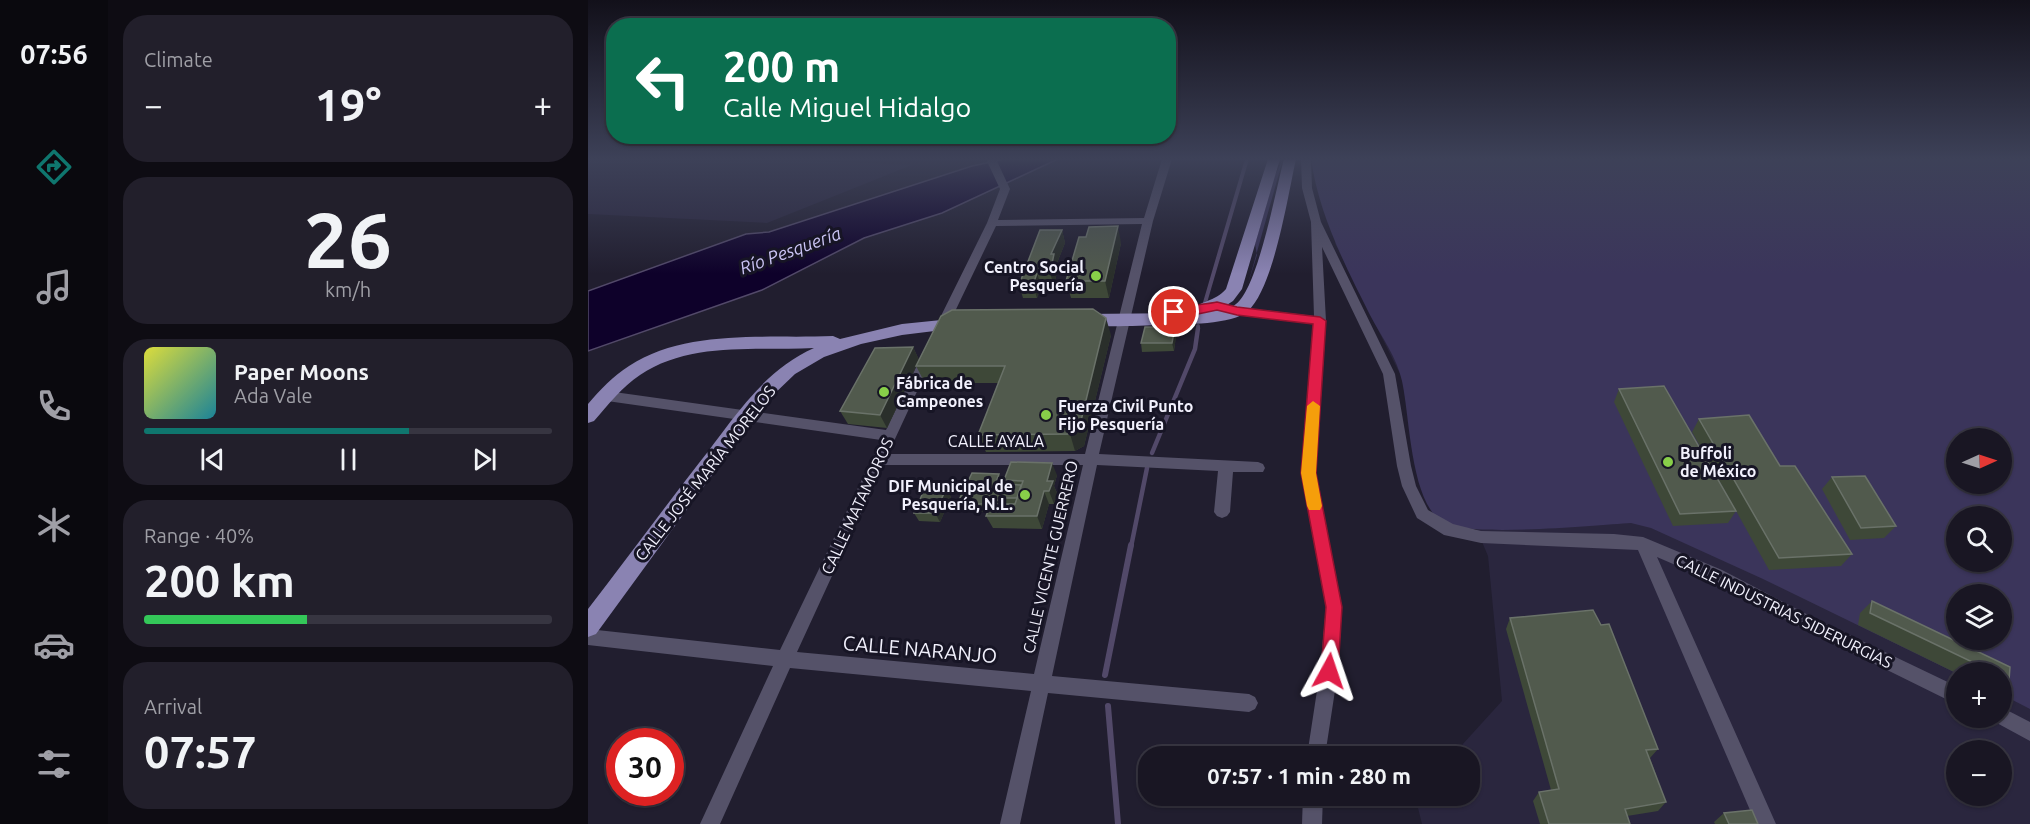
<!DOCTYPE html>
<meta charset="utf-8">
<style>
body{margin:0;font-family:Ubuntu,sans-serif;background:#221f2b;color:#f1f3f6;height:100vh;display:flex;flex-direction:column;font-size:22px;white-space:nowrap}
*{box-sizing:border-box;margin:0}
p{font-size:20px;color:#9f9fa6}
.icon{flex:none;width:33px;height:33px;fill:none;stroke:currentColor;stroke-width:2;stroke-linecap:round;stroke-linejoin:round}
.map{position:relative;flex:1;overflow:hidden}
.drawer{display:flex;flex-direction:column;gap:15px;padding:15px;background:#0e0c13;width:480px}
.drawer>*{flex:none}
.banner{position:absolute;left:18px;top:18px;width:570px;height:126px;border-radius:24px;box-shadow:0 2px 4px #0004,0 0 0 2px #373541;background:#0b6e4f;color:#fff;overflow:hidden}
.needle{width:39px;rotate:87deg}
.fabs{position:absolute;left:1358px;top:428px;display:grid;gap:12px}
.fabs a{display:grid;place-items:center;width:66px;height:66px;border-radius:50%;background:#191623;box-shadow:0 2px 4px #0004,0 0 0 2px #373541;font-size:30px}
.speed{position:absolute;left:18px;top:728px;display:flex;gap:12px;font-size:30px;font-weight:700;text-align:center}
.speed>*{display:grid;place-content:center;width:78px;height:78px;border-radius:50%;background:#191623;box-shadow:0 2px 4px #0004,0 0 0 2px #373541;line-height:1}
.speed .limit{border:9px solid #d22;background:#fff;color:#111}
.pin{position:absolute;display:grid;place-items:center;width:51px;height:51px;color:#fff;margin:-26px;border:3px solid #fff;border-radius:50%;box-shadow:0 2px 6px #0007}
.me{position:absolute;width:66px;margin:-33px;rotate:5deg;stroke-linejoin:round;filter:drop-shadow(0 0 4px #0008)}
.turn{display:flex;align-items:center;gap:21px;height:126px;padding:0 18px;font-size:27px}
.turn .icon{width:78px;height:78px;stroke-width:2.5}
.turn b{display:block;font-size:42px;line-height:51px}
.big{font-size:45px;font-weight:700;line-height:1.1}
.drawer .card{flex:1;display:flex;flex-direction:column;justify-content:center;gap:9px;min-width:0;padding:0 21px;border-radius:24px;background:#221f2b}
.drawer .dial{align-items:center;gap:0}
.dial b{font-size:78px;line-height:1}
.song{display:flex;align-items:center;gap:18px}
.cover{width:72px;height:72px;border-radius:9px;background:linear-gradient(135deg,hsl(60 70% 55%),hsl(190 70% 35%))}
.played{height:6px;border-radius:3px;background:linear-gradient(90deg,#0f766e 65%,#373541 65%)}
.keys{display:flex;justify-content:space-around;direction:ltr}
.heat{display:flex;justify-content:space-between;align-items:center;font-size:33px;direction:ltr}
.charge{height:9px;border-radius:4px;background:linear-gradient(90deg,#34c759 40%,#373541 0)}
.trip{position:absolute;left:550px;top:746px;width:342px;height:60px;border-radius:24px;background:#191623;box-shadow:0 2px 4px #0004,0 0 0 2px #373541;font-weight:700;line-height:60px;text-align:center}
main{display:flex;flex:1;min-height:0}
.menu{display:flex;flex-direction:column;width:108px;justify-content:space-around;align-items:center;background:#0a090e;color:#9f9fa6}
.menu .icon{width:42px;height:42px}
.menu .current{color:#0f766e}
.menu b{font-size:27px;color:#f1f3f6}
.map>svg:first-child{display:block}
</style>
<main>
<nav class="menu">
<b>07:56</b>
<svg class="icon current" aria-label="directions" viewBox="0 0 24 24"><path d="M12 3l9 9-9 9-9-9zM9 14v-3h6M13 9l2 2-2 2"/></svg>
<svg class="icon" aria-label="music" viewBox="0 0 24 24"><path d="M9 18V5l10-2v13"/><circle cx="6" cy="18" r="3"/><circle cx="16" cy="16" r="3"/></svg>
<svg class="icon" aria-label="phone" viewBox="0 0 24 24"><path d="M5 4h4l2 5-3 2q2 4 5 5l2-3 5 2v4C11 20 4 13 5 4z"/></svg>
<svg class="icon" aria-label="climate" viewBox="0 0 24 24"><path d="M12 3v18M4 7l16 10M4 17L20 7"/></svg>
<svg class="icon" aria-label="car" viewBox="0 0 24 24"><path d="M5 17H2v-5l4-1 3-4h7l3 4 3 1v5h-3M9 17h6M6 11h13"/><circle cx="7" cy="17" r="2"/><circle cx="17" cy="17" r="2"/></svg>
<svg class="icon" aria-label="filters" viewBox="0 0 24 24"><path d="M4 7h16M4 17h16"/><circle cx="9" cy="7" r="2"/><circle cx="15" cy="17" r="2"/></svg>
</nav>
<section class="drawer">
<div class="card"><p>Climate</p>
<div class="heat"><a>−</a><b class="big">19°</b><a>+</a></div>
</div>
<div class="card dial"><b>26</b><p>km/h</p></div>
<div class="card">
<div class="song"><i class="cover"></i><div><b>Paper Moons</b><p>Ada Vale</p></div></div>
<div class="played"></div>
<div class="keys"><svg class="icon" aria-label="previous" viewBox="0 0 24 24"><path d="M18 5L8 12l10 7zM5 5v14"/></svg><svg class="icon" aria-label="pause" viewBox="0 0 24 24"><path d="M8 5v14M16 5v14"/></svg><svg class="icon" aria-label="next" viewBox="0 0 24 24"><path d="M6 5l10 7-10 7zM19 5v14"/></svg></div>
</div>
<div class="card"><p>Range · 40%</p><b class="big">200 km</b><div class="charge"></div></div>
<div class="card"><p>Arrival</p><b class="big">07:57</b></div>
</section>
<div class="map">
<svg width="1442" height="824" viewBox="0 0 1442 824">
<rect width="100%" height="100%" fill="#211e2f"/>
<g fill="#2a263e" fill-rule="evenodd">
<polygon points="0,159 173,159 324,165 179,223 0,214"/>
<path d="M757,227L1368,483L1442,511V824H834L828,800L831,795H882V756H864L914,701L900,556L889,530L831,484L814,378L747,243ZM1368,516H1413V561H1368ZM1368,594H1413V639H1368ZM1368,672H1413V717H1368ZM1368,750H1413V795H1368Z"/>
</g>
<g fill="#3b355b" fill-rule="evenodd">
<polygon points="695,159 660,284 669,255 667,244 687,175"/>
<path d="M723,159H1442V709L1413,694V672L1368,673L1175,579L1063,528L1043,523C1008,525 878,538 854,522C822,500 822,417 814,381C809,358 793,336 782,315C757,265 731,215 723,159ZM1368,438H1413V483H1368ZM1368,516H1413V561H1368ZM1368,594H1413V639H1368Z"/>
</g>
<polygon fill="#0e012a" stroke="#524969" stroke-width="1.5" points="417,159 470,159 354,213 276,238 174,290 0,351 0,291 158,234 181,232 384,166"/>
<g fill="none" stroke-linecap="round" stroke-linejoin="round">
<g stroke="#524969" stroke-width="4">
<polyline points="616,306 659,159"/>
<polyline points="610,329 610,326"/>
</g>
<g stroke="#524969" stroke-width="4.5">
<polyline points="564,453 607,349 610,328"/>
<polyline points="543,547 559,468"/>
</g>
<g stroke="#524969" stroke-width="6">
<polyline points="517,675 543,545"/>
<polyline points="520,706 530,824"/>
</g>
<g fill="#555269" fill-rule="evenodd">
<path d="M398,159H408L422,189L410,220L556,218L574,159H584L565,221L511,454L670,462L675,464L677,468L675,472H645L642,512L639,516L634,518L629,516L626,512L630,471L509,465L464,676L661,694L667,697L670,703L667,709L661,712L460,693L432,824H412L443,691L202,668L132,824H112L185,666L0,645V629L192,650L293,440L19,401L12,396L19,391L298,430L333,357L339,353L345,357L300,454H497L554,224L408,226L360,326L358,329H350L348,326L399,223L412,189ZM295,465H495L446,674L209,652Z"/>
<polygon points="713,159 723,159 724,188 733,222 807,374 823,466 828,486 840,510 865,524 893,531 1026,534 1055,537 1134,570 1228,619 1368,686 1368,704 1216,629 1122,580 1069,557 1188,824 1168,824 1050,550 893,543 856,535 829,518 814,486 809,466 795,374 734,247 738,321 728,473 754,607 750,671 737,756 719,756 732,671 738,607 714,473 726,324 649,315 625,309 623,306 629,302 649,307 726,316 723,222 714,188"/>
<polygon points="1413,707 1442,722 1442,741 1407,722 1404,717 1413,717"/>
<polygon points="715,795 735,795 734,824 714,824"/>
</g>
<g fill="#8a83b2" fill-rule="evenodd">
<path d="M680,159H692L654,289L645,301L631,310C636,309 644,308 648,304C670,288 688,188 696,159H708C700,195 686,287 660,311C644,325 596,324 575,325C550,325 512,329 488,323L486,319L488,315L494,314L606,313L604,310C611,301 627,302 638,289Z"/>
<path d="M373,318L379,319L381,323L379,327L314,335L273,344L236,357L207,374L183,397L162,423L8,634L0,637V609C37,561 73,512 111,463C145,420 174,371 226,348C169,351 102,341 52,375C34,387 20,405 6,421L0,423V404C12,390 25,376 41,366C99,328 179,339 245,336L252,339L314,324Z"/>
</g>
</g>
<g fill="#3e4838">
<polygon points="474,230 477,243 469,263 470,267 466,286 453,286 449,298 435,298 431,285"/>
<polygon points="533,243 521,298 483,298 478,281"/>
<polygon points="523,335 496,446 487,451 398,452 390,435 410,383 337,383 328,366"/>
<polygon points="588,336 586,351 554,352 553,343"/>
<polygon points="325,347 331,360 299,428 260,424 252,411"/>
<polygon points="1031,389 1148,511 1140,523 1085,526 1026,402"/>
<polygon points="1111,419 1192,466 1264,554 1253,566 1181,570 1104,432"/>
<polygon points="469,475 466,486 469,493 466,504 461,504 454,529 405,528 398,516 400,512 374,512 369,504 415,482 414,484 418,485 416,480"/>
<polygon points="1244,477 1308,526 1296,538 1262,540 1234,489"/>
<polygon points="358,489 363,497 352,522 331,521 326,513"/>
<polygon points="1284,601 1422,667 1421,680 1413,686 1413,672 1368,673 1270,625 1272,613"/>
<polygon points="922,618 1070,749 1062,758 1078,802 1070,811 1039,816 1042,824 952,824 945,801 951,792 963,790 918,629"/>
<polygon points="1136,813 1170,824 1127,824 1126,822"/>
</g>
<g fill="#2a2f2b">
<polygon points="530,226 533,243 521,298 517,281"/>
<polygon points="474,230 477,243 469,263 470,267 466,286 462,273 463,254"/>
<polygon points="449,273 453,286 449,298 445,285"/>
<polygon points="518,318 523,335 496,446 487,451 482,434"/>
<polygon points="587,327 588,336 586,351 584,343"/>
<polygon points="325,347 331,360 299,428 292,415"/>
<polygon points="464,463 469,475 466,486 469,493 466,504 461,491 459,481"/>
<polygon points="411,474 415,482 410,497 406,488"/>
<polygon points="358,489 363,497 352,522 347,513"/>
<polygon points="456,491 461,504 454,529 449,516"/>
<polygon points="413,498 417,506 409,511 405,503"/>
</g>
<g fill="#515a4d" stroke="#6a7269" stroke-width="1.5">
<polygon points="530,226 517,281 478,281 491,237 498,237 501,227"/>
<polygon points="452,230 474,230 463,254 466,254 462,273 449,273 445,285 431,285"/>
<polygon points="505,309 518,318 491,429 482,434 390,435 417,366 328,366 353,316 364,310"/>
<polygon points="557,327 587,327 584,343 553,343"/>
<polygon points="325,347 292,415 252,411 287,348"/>
<polygon points="1076,386 1148,511 1092,514 1031,389"/>
<polygon points="1161,415 1192,466 1207,466 1264,554 1191,558 1111,419"/>
<polygon points="423,462 464,463 459,481 465,481 461,491 456,491 449,516 398,516 403,504 427,504 435,481 416,480"/>
<polygon points="384,473 411,474 406,488 412,487 413,484 433,485 429,498 413,498 405,503 392,504 369,504"/>
<polygon points="1277,476 1308,526 1273,528 1244,477"/>
<polygon points="337,488 358,489 347,513 326,513"/>
<polygon points="1284,601 1422,667 1421,680 1413,676 1413,672 1405,672 1282,613"/>
<polygon points="1005,610 1013,625 1021,624 1070,749 1058,750 1078,802 1037,809 1042,824 961,824 951,792 971,789 922,618"/>
<polygon points="1164,810 1170,824 1141,824 1136,813"/>
</g>
<linearGradient id="sky" x2="0" y2="1"><stop stop-color="#12101a"/><stop offset="0.58" stop-color="#3d4158"/><stop offset="1" stop-color="#3d4158" stop-opacity="0"/></linearGradient>
<rect width="1442" height="274" fill="url(#sky)"/>
<path fill="#e11d48" stroke="#92132f" stroke-width="1.5" d="M629,302L649,307L732,317L738,321L728,473L754,607L750,671L748,677L741,680L735,677L733,671L738,607L713,473L725,324L649,315L629,310L610,314L586,315L580,312C587,305 617,305 629,302Z"/>
<polygon fill="#f59e0b" points="725,401 732,406 728,473 734,506 732,510 721,510 719,506 713,473 719,406"/>
<g fill="#88cf49" stroke="#171525" stroke-width="2">
<circle cx="508" cy="276" r="6"/>
<circle cx="296" cy="392" r="6"/>
<circle cx="458" cy="415" r="6"/>
<circle cx="1080" cy="462" r="6"/>
<circle cx="437" cy="495" r="6"/>
</g>
<g text-anchor="middle" dominant-baseline="central" stroke-width="6" stroke-linejoin="round" paint-order="stroke">
<g font-size="16" font-weight="bold" fill="#f2f1fd" stroke="#171525" text-anchor="start">
<text x="496" y="267" text-anchor="end">Centro Social<tspan x="496" dy="18">Pesquería</tspan></text>
<text x="308" y="383">Fábrica de<tspan x="308" dy="18">Campeones</tspan></text>
<text x="470" y="406">Fuerza Civil Punto<tspan x="470" dy="18">Fijo Pesquería</tspan></text>
<text x="1092" y="453">Buffoli<tspan x="1092" dy="18">de México</tspan></text>
<text x="425" y="486" text-anchor="end">DIF Municipal de<tspan x="425" dy="18">Pesquería, N.L.</tspan></text>
</g>
<g font-size="16" fill="#f2f1fd" stroke="#171525">
<text x="408" y="441">CALLE AYALA</text>
<text transform="translate(117 473) rotate(-52)">CALLE JOSÉ MARÍA MORELOS</text>
<text transform="translate(269 506) rotate(-65)">CALLE MATAMOROS</text>
<text transform="translate(462 557) rotate(-77)">CALLE VICENTE GUERRERO</text>
<text transform="translate(1196 611) rotate(26)">CALLE INDUSTRIAS SIDERURGIAS</text>
</g>
<g font-size="18" font-style="italic" fill="#cac4f4" stroke="#171525">
<text transform="translate(202 250) rotate(-20)">Río Pesquería</text>
</g>
<g font-size="20" fill="#f2f1fd" stroke="#171525">
<text transform="translate(332 649) rotate(5)">CALLE NARANJO</text>
</g>
</g>
</svg>
<div class="fabs">
<a><svg class="needle" viewBox="-14 -14 28 28"><path d="M0-13l5 13h-10z" fill="#e53935"/><path d="M0 13l5-13h-10z" fill="#9f9fa6"/></svg></a>
<a><svg class="icon" aria-label="search" viewBox="0 0 24 24"><circle cx="10" cy="10" r="6"/><path d="M15 15l6 6"/></svg></a>
<a><svg class="icon" aria-label="layers" viewBox="0 0 24 24"><path d="M12 4l9 5-9 5-9-5zM3 14l9 5 9-5"/></svg></a>
<a>+</a>
<a>−</a>
</div>
<div class="speed"><div class="limit">30</div></div>
<div class="pin" style="left:586px;top:312px;background:#d93025"><svg class="icon" aria-label="arrive" viewBox="0 0 24 24"><path d="M6 21V4h12l-3 4 3 4H6"/></svg></div>
<svg class="me" style="left:741px;top:671px" viewBox="-20 -20 40 40"><path d="M0-17L14 15 0 8-14 15z" fill="#e11d48" stroke="#fff" stroke-width="4"/></svg>
<div class="trip">07:57 · 1 min · 280 m</div>
<div class="banner">
<div class="turn"><svg class="icon" aria-label="left" viewBox="0 0 24 24"><path d="M17 20v-9H6M10 6l-5 5 5 5"/></svg><div><b>200 m</b>Calle Miguel Hidalgo</div></div>
</div>
</div>
</main>
